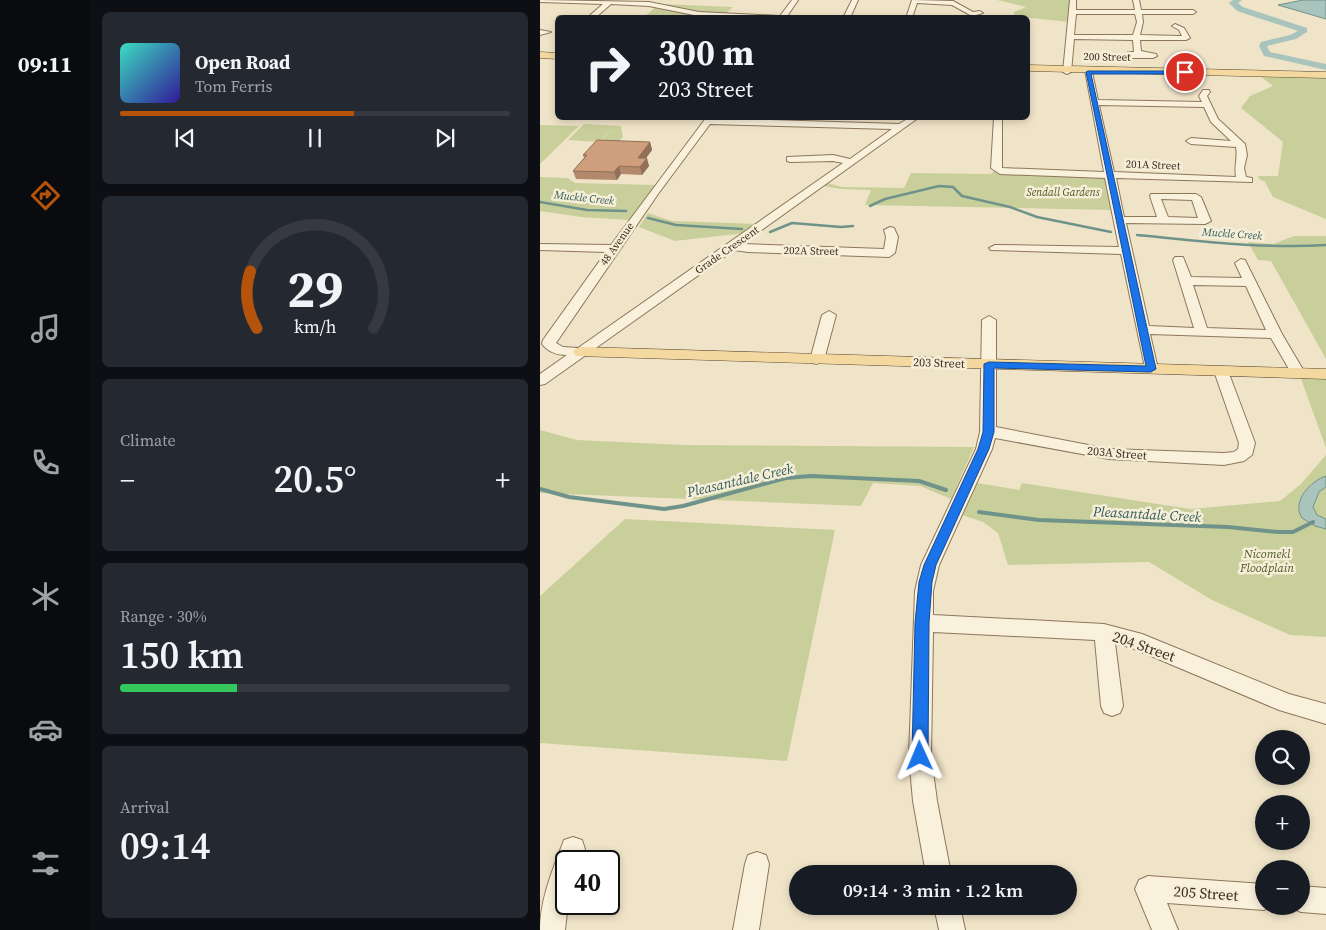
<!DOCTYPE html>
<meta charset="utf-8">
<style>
body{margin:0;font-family:"Source Serif 4",serif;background:#242831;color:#f1f3f6;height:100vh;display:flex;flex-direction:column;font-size:19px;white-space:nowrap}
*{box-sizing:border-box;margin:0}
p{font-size:16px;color:#9ea1a6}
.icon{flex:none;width:28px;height:28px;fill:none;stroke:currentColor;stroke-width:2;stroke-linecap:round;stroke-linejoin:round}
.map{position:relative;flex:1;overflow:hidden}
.details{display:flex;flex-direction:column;gap:12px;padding:12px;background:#0d0f14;width:450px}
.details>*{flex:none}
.guide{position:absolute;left:15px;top:15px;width:475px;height:105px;border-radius:8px;box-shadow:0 2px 8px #0003;background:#171b24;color:#f1f3f6;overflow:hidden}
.controls{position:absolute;left:715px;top:730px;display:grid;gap:10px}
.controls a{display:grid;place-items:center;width:55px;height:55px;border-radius:50%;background:#171b24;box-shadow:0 2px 8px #0003;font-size:25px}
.speed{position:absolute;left:15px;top:850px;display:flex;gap:10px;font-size:25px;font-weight:700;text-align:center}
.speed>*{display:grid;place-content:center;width:65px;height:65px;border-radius:50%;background:#171b24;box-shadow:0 2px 8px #0003;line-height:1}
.speed .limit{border:2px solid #111;border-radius:8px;background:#fff;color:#111}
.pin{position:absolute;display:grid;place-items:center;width:42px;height:42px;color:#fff;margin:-21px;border:2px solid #fff;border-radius:50%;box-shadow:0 1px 5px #0007}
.me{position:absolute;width:55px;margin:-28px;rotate:359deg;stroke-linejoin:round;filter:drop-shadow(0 0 4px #0008)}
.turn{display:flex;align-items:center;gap:18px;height:105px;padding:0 20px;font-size:22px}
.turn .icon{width:65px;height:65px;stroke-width:2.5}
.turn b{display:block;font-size:35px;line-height:42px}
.big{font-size:38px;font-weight:600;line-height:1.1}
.details .widget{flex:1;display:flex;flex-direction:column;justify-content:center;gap:8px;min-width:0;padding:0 18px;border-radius:8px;background:#242831}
.details .dial{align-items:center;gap:0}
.dial svg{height:130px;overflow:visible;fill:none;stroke:#363941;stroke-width:7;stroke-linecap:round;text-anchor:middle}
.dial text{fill:#f1f3f6;stroke:none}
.song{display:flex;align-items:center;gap:15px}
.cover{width:60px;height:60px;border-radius:8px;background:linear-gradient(135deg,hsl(170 70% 55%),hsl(250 70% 35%))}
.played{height:5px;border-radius:2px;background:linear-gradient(90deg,#b45309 60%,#363941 60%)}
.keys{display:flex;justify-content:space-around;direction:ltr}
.heat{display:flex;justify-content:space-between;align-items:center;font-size:28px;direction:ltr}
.charge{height:8px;border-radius:4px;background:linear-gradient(90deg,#34c759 30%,#363941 0)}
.trip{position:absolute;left:249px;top:865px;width:288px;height:50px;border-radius:25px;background:#171b24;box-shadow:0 2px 8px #0003;font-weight:600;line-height:50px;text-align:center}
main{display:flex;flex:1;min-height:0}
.dock{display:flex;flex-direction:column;width:90px;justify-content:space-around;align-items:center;background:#090b0e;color:#9ea1a6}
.dock .icon{width:35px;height:35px}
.dock .on{color:#b45309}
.dock b{font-size:22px;color:#f1f3f6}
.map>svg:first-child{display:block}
</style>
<main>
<nav class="dock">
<b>09:11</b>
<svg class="icon on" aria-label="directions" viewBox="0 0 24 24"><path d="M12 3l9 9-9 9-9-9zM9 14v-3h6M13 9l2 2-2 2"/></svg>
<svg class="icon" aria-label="music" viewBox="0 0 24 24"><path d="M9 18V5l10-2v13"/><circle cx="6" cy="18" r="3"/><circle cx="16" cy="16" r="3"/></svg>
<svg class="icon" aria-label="phone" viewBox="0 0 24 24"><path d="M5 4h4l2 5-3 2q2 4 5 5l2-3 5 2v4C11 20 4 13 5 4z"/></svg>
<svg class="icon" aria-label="climate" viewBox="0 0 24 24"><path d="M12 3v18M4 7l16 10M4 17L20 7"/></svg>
<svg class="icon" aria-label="car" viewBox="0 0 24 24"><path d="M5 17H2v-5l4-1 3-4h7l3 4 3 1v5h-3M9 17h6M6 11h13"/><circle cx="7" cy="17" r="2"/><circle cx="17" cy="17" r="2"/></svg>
<svg class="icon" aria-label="filters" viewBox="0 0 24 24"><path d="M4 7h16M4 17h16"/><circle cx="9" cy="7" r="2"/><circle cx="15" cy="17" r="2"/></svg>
</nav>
<section class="details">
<div class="widget">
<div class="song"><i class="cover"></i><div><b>Open Road</b><p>Tom Ferris</p></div></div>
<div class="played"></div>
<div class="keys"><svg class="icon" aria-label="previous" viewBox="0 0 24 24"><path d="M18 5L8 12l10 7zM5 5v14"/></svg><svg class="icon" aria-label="pause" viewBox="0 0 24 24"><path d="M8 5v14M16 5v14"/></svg><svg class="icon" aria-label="next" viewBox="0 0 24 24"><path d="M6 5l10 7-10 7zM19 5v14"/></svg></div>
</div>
<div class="widget dial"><svg viewBox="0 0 100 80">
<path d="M14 69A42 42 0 1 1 86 69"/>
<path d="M14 69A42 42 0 0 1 10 34" stroke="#b45309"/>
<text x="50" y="56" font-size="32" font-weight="700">29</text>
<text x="50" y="72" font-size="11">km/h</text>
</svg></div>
<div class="widget"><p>Climate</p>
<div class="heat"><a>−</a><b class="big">20.5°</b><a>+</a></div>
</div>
<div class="widget"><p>Range · 30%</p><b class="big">150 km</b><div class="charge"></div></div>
<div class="widget"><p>Arrival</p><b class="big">09:14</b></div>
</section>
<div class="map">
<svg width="786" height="930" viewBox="0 0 786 930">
<rect width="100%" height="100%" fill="#f0e4c8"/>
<g fill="#c9cf9b">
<polygon points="457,0 530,0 529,22 474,16 474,12 486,7"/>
<polygon points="124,4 193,7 184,15 147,11"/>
<polygon points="118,5 173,16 176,17 103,18"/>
<polygon points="720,76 786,77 786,219 733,197 725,182 719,179 718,176 738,176 743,142 701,108 710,96 733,86"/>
<polygon points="44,124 81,126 83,137 77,143 60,142 71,129 59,142 28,140"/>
<polygon points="0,125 39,126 0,164"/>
<polygon points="454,171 458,173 563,176 565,179 571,210 325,205 331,190 301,189 283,186 287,183 302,187 364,188 371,173 451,174"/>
<polygon points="0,177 28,178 35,183 115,185 89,220 41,217 0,211"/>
<polygon points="108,213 132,221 220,224 206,233 135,241 99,227"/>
<polygon points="754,236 786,236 786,359 731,261 718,260 708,242 733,244"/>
<polygon points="760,376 786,377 786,448"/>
<polygon points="0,430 37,440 143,445 434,447 411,499 380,486 333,483 321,506 0,493"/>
<polygon points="786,455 786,637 750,635 672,600 609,562 468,565 458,533 443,522 422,515 437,483 479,490 482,483 650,509 740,501 760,485"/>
<polygon points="85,519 295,530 247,761 0,743 0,596"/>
</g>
<g fill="#a9c4bc" stroke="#6f938a">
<polygon points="763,0 786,0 786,19 738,5"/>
<path d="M786,476V487L779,492L773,507L777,515L786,519V529L775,526L762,518C751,501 771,481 786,476Z"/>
</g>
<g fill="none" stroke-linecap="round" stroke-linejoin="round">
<g stroke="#6f938a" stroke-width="2.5">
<polyline points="0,202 47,210 86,211"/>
<polyline points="330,206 345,199 399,186 413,187 422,196 470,207 497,217 571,232"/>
<polyline points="108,218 136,225 202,229"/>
<polyline points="230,232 252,223 301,227 313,226"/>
<path d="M597,235C660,241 722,249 786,245"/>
</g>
<g stroke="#6f938a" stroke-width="4">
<polyline points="0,489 29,497 124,509 143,506 246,478 271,476 379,481 406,490"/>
<polyline points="439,512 499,520 688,527 738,532 753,532 773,522"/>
</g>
<polygon fill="#a9c4bc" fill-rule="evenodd" points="693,0 702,0 698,3 703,7 767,28 767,32 756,39 727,46 730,52 786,64 786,70 724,56 719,46 721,42 750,35 758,31 697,11 689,3"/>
<g stroke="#8d765c" stroke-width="2">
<g id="minor">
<polygon points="0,0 109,2 159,12 240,16 252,0 258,0 246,18 159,16 109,6 71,4 55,18 47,18 63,4 0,2"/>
<polygon points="312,0 318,0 310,18 303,18"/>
<polygon points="372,0 413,1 433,12 440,11 443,13 432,16 412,5 377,3 372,18 366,18"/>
<path d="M530,0H536V10H595L593,0H599L601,10H653L656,12L653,14H602L603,22L600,35L642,36L639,30L632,26L635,24L644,28L650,38L646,40H600L601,51L616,54L617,56L613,58H588V52H594L593,40L534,39L531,72L527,74L523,72ZM536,14H595L597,22L593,35H534Z"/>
<polygon points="20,16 32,18 18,18 18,19 17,18 18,17"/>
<polygon points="0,30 11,32 0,35"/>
<path d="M545,70L552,72L558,100L662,102L659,96L663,90H669L670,92L667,96L678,119L705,144L707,155L704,168L706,177L712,178V182L576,178L584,217H617L610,196L611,194H656L661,197L671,221L665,224L586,223L609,326L654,328L633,260L635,257H643L651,277L702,278L695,263L701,259L705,260L742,334L765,373L763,376H753L731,338L610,334L618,369L616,372H606L581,254L451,250L449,248L455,245L579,247L565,178L460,174L451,168L454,118H462V168L564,172ZM559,105L664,107L671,122L691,141L651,138L646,141L651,144L696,147C698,157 694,166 696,177L574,172ZM621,199L652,200L658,218L628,217ZM653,285L706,286L726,330L667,328Z"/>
<path d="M166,118L359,124L369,118H378L202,244L344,249L346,237L344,230L350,227L354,228L358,237L355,253L349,257L208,252L194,250L5,384L0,385V374L27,355C17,355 8,352 2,344L3,340L66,252L0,250V244L71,245ZM170,124L352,129L310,159L293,155L247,157V161L250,162L293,161L303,163L38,348L23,347L16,343L118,194Z"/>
<polygon points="289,311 296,315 284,360 277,364 272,363 270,360 282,315"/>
<polygon points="449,316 456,320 456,427 569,449 684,453 694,452 698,449 699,443 674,371 676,368 686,368 688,371 715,443 712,455 704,461 684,465 569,459 455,438 452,449 399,565 393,591 393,615 564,624 602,634 749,694 786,704 786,724 739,710 592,648 575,643 583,706 580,713 572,716 564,713 561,706 555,640 393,632 391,756 397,801 411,874 386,874 373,801 369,756 375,591 381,565 436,449 440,432 442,320"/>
<path d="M33,837L42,840L45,849L41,861H26L28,904L25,930H0C0,899 13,869 24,840Z"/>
<polygon points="217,852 226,855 229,864 219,930 193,930 205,864 208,855"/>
<polygon points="608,876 724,884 724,906 732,906 724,910 627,903 638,930 612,930 595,889 599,880"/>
<polygon points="761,886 786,888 786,914 761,912 752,908 751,906 761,906"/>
<polygon points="394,906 420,906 425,930 399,930"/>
</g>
</g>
<g stroke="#5b4430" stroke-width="1">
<g id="major">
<polygon points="0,52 18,53 18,59 0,58"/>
<polygon points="488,65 786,72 786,78 488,71"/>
<polygon points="42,347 786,369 786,379 36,356 33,352 36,348"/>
</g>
</g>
<use href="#minor" fill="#faf1dc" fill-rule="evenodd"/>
<use href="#major" fill="#f3d9a0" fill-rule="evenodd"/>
</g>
<polygon fill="#b2896c" points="110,142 112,150 106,158 109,166 102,175 81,174 77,180 36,179 33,171 44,158 43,155"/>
<g fill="#916f58">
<polygon points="110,142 112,150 100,166 98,158"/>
<polygon points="107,158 109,166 102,175 100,167"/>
<polygon points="79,166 81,174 77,180 74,172"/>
</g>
<polygon fill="#cf9f7d" stroke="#916f58" points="57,140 110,142 98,158 107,158 100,167 79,166 74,172 33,171 47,155 43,155"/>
<polygon fill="#1a73e8" stroke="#114b97" points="548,71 645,71 648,72 645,74 551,74 616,369 611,372 454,368 454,432 449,449 396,565 392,582 389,623 388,756 386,762 380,764 375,762 372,756 375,623 379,582 384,565 438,449 443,432 444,364 449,362 606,366 546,72"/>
<g text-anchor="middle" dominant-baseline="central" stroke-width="5" stroke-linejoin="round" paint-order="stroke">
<g font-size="11" fill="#3d2e20" stroke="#f7eed8">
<text transform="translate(567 57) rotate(1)">200 Street</text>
<text transform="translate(613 165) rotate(2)">201A Street</text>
<text transform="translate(77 244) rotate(-55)">48 Avenue</text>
<text transform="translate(187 250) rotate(-35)">Grade Crescent</text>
<text transform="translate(271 251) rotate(1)">202A Street</text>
</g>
<g font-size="11" font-style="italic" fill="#4d5a26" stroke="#f7eed8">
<text x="523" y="192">Sendall Gardens</text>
</g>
<g font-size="11" font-style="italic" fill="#2f5d5a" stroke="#f7eed8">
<text transform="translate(44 198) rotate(6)">Muckle Creek</text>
<text transform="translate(692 234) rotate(4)">Muckle Creek</text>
</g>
<g font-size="12" fill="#3d2e20" stroke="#f7eed8">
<text transform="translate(399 363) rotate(2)">203 Street</text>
<text transform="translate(577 453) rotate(5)">203A Street</text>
</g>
<g font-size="12" font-style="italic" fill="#4d5a26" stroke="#f7eed8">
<text x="727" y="554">Nicomekl<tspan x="727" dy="14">Floodplain</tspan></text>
</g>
<g font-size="14" font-style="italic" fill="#2f5d5a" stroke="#f7eed8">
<text transform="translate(200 480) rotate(-13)">Pleasantdale Creek</text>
<text transform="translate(607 514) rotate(3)">Pleasantdale Creek</text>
</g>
<g font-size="15" fill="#3d2e20" stroke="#f7eed8">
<text transform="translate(604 646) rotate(19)">204 Street</text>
<text transform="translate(666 893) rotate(4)">205 Street</text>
</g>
</g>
</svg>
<div class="controls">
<a><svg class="icon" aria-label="search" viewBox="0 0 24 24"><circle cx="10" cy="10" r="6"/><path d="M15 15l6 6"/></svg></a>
<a>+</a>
<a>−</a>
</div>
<div class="speed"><div class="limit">40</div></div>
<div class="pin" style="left:645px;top:72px;background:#d93025"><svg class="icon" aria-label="arrive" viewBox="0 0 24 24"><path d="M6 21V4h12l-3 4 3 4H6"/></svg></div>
<svg class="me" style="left:380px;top:756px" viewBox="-20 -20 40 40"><path d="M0-17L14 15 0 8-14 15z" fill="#1a73e8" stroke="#fff" stroke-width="4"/></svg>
<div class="trip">09:14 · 3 min · 1.2 km</div>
<div class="guide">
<div class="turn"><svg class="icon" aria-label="right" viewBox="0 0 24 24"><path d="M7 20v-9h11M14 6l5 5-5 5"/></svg><div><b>300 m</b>203 Street</div></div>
</div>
</div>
</main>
